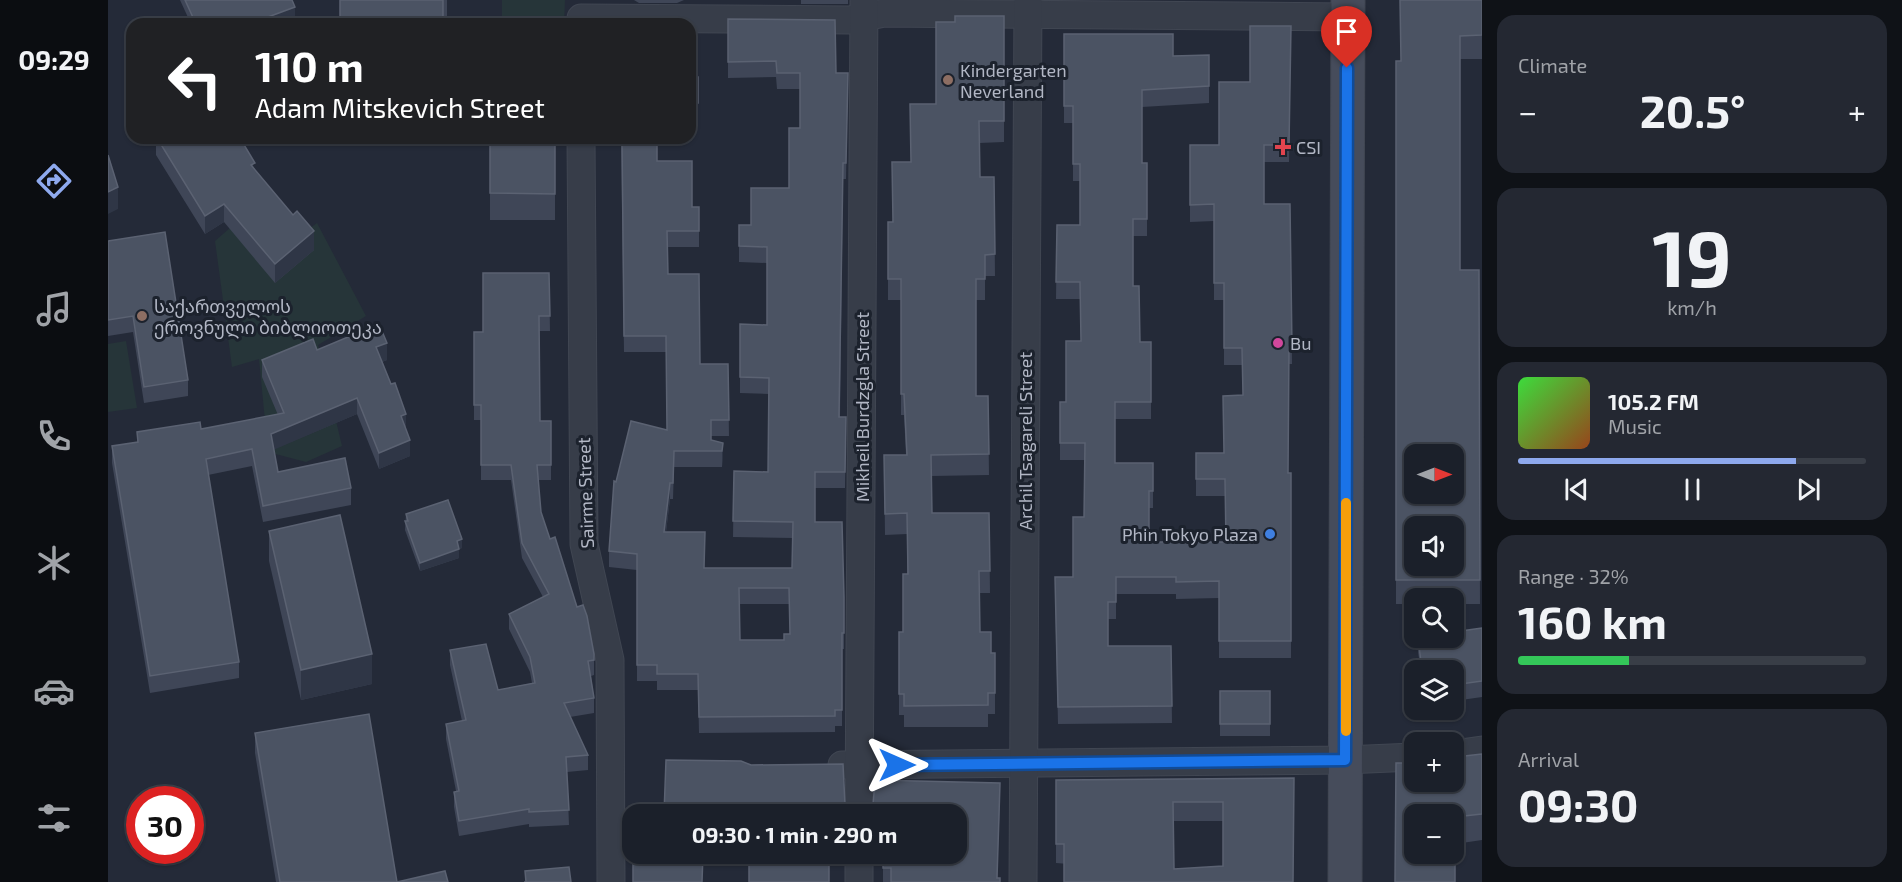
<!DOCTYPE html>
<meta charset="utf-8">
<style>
body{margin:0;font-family:"Exo 2","Noto Sans Georgian",sans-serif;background:#242832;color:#f1f3f6;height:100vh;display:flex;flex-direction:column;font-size:22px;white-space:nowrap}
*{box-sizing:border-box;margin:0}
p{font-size:20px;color:#a0a3a8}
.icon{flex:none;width:33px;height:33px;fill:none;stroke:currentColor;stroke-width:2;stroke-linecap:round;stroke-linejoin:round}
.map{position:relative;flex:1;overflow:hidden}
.sheet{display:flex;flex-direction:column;gap:15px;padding:15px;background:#0f1217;width:420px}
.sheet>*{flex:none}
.hud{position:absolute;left:18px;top:18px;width:570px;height:126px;border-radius:18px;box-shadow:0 2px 4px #0004,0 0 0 2px #393e47;background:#202124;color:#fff;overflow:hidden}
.needle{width:39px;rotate:90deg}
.controls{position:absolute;left:1296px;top:444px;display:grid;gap:12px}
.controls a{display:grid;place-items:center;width:60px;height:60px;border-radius:12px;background:#1b202a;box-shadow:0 2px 4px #0004,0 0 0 2px #393e47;font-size:30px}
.speed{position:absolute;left:18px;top:786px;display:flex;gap:12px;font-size:30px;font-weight:700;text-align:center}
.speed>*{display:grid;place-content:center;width:78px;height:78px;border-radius:50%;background:#1b202a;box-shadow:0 2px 4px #0004,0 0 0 2px #393e47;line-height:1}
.speed .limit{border:9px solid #d22;background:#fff;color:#111}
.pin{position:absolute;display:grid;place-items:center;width:51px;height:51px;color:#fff;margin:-62px -26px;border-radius:50% 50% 50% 0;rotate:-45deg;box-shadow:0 0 6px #0007}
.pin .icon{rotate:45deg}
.me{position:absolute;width:66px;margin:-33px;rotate:90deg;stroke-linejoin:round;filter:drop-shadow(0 0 4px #0008)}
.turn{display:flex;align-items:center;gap:21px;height:126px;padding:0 30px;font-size:27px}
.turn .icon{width:78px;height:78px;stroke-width:2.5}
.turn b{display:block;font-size:42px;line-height:51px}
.big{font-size:45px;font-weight:700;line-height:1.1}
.sheet .tile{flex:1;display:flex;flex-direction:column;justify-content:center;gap:9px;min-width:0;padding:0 21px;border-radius:18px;background:#242832}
.sheet .dial{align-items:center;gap:0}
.dial b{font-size:78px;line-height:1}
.song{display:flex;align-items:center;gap:18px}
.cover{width:72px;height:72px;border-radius:9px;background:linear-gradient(135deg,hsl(120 70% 55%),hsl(20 70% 35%))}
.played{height:6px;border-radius:3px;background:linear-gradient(90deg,#8ea9ee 80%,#393e47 80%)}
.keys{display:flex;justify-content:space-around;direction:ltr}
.heat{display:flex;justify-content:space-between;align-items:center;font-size:33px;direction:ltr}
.charge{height:9px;border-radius:4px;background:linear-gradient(90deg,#34c759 32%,#393e47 0)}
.trip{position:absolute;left:514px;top:804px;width:345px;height:60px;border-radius:18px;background:#1b202a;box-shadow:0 2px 4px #0004,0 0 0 2px #393e47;font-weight:700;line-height:60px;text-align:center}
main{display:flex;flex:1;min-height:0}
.menu{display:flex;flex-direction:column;width:108px;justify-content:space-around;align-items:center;background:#0b0d11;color:#a0a3a8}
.menu .icon{width:42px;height:42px}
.menu .selected{color:#8ea9ee}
.menu b{font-size:27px;color:#f1f3f6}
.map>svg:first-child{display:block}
</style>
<main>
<nav class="menu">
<b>09:29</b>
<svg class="icon selected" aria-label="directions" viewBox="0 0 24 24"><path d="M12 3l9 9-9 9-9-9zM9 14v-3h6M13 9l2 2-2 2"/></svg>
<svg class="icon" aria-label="music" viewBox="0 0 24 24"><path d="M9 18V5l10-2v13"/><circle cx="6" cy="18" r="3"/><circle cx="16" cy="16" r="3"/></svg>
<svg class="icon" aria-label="phone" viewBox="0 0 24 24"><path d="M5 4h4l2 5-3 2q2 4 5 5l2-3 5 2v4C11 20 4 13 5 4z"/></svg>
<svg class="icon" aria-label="climate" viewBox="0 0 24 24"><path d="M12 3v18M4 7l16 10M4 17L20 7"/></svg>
<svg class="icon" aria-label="car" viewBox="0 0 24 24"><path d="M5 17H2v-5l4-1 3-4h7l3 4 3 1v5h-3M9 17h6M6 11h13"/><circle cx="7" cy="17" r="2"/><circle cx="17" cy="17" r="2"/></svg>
<svg class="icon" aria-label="filters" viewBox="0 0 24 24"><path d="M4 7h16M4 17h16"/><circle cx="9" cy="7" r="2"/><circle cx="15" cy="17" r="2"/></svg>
</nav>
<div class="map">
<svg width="1374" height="882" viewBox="0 0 1374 882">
<rect width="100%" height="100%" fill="#242a38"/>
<g fill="#263539">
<polygon points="394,0 457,0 456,24 394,24"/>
<polygon points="209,223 258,316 210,345 234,446 198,462 160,452 151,359 124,367 107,241 123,227 154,263"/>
<polygon points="18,341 29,408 0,412 0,344"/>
</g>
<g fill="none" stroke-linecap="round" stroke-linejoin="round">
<g stroke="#404652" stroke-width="29">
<g id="street">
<polyline points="473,18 742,20 776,13 1240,17"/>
<polyline points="473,138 476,544 502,660 503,882"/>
<polyline points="1346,754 1374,750"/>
<polyline points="734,765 1237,760 1306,757"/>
<polyline points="751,814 756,0"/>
<polyline points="751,854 751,882"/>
<polyline points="915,882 920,0"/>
</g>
</g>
<g stroke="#404652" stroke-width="35">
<polyline id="secondary" points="1237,882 1240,0"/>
</g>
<use href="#street" stroke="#373d49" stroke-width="27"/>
<use href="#secondary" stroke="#464c5b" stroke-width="33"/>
</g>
<g fill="#3f4657" fill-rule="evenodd">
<polygon points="72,0 184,0 187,17 168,24 83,24"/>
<polygon points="232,0 339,0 339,18 335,18"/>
<polygon points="526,0 576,0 569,3 531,3"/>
<rect x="693" y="0" width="47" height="4"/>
<polygon points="1374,0 1374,59 1352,59 1352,270 1371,270 1372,604 1346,604 1346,598 1306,598 1306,604 1288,604 1288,61 1293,61"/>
<polygon points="896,16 896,142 871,143 872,177 886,177 887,276 877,276 877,300 868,300 868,396 880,396 881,475 824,476 824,513 881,513 882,593 872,593 872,632 883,653 887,653 887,714 880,714 880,727 796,727 796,715 791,715 791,632 795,632 799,574 799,534 777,535 776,455 798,455 796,415 793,415 793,300 780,300 780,222 784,222 828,104 847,22"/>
<path d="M620,19L728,73H740L738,179H735L732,417H738L737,488H707V522L736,597V649H734V726H727V732L591,733L590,690H549V681H529V570L501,567V551L508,482L559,429L558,352H516L513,138L549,161L584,207H591V247H560V274L592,364H620L621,436H603V440L615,443L614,467H566L565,499H562L558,532L596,568H684L685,538L625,537L626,471L660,472L661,394L632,393V324L659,325V263L631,262V225H643L681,188L692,128V89H669L668,77L620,78ZM631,604H681L682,634L676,640H632Z"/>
<polygon points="1183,26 1181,162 1156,162 1156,204 1182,204 1184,364 1181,364 1180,473 1183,473 1183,658 1111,658 1111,598 1068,599 1068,594 1008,594 1008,619 1000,619 1000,646 1063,646 1064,723 950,724 947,594 965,577 976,517 976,460 952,460 952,402 958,402 973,341 972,299 948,299 949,225 972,225 972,181 965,181 965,123 956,123 956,34 1065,56 1101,55 1101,103 1034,107 1034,163 1039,163 1039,236 1025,236 1025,286 1032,342 1043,342 1043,419 1007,419 1007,463 1045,463 1045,508 1041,508 1041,542 1118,542 1117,496 1088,496 1088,453 1115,453 1135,395 1134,365 1116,365 1116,300 1106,300 1106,221 1082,222 1082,145 1111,145 1142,82"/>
<rect x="582" y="77" width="8" height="42"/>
<polygon points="48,138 132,138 147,170 206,250 167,283 116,222 97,234 48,155"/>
<rect x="382" y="138" width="65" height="82"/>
<polygon points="0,241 80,380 80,396 36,403 25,332 0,336"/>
<polygon points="441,273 442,331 431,331 432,421 443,421 443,480 430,480 433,512 442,539 469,607 486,660 486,675 483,676 486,698 486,713 462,717 480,755 480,770 459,772 461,825 421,827 421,824 351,836 346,807 346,792 348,791 338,739 338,724 354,721 342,665 342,650 390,690 424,683 422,672 401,629 401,614 435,597 414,558 403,480 373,480 373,420 366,420 366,332 375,332"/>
<polygon points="209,350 279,360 274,362 298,430 302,456 271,469 249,414 166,449 170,472 243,488 243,505 155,522 144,466 100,475 131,662 131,678 42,693 4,463 4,446 29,442 29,432 93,429 170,415 154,377 154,360"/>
<polygon points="298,514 354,548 351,549 351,558 312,571 297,530"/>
<polygon points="161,531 264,684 193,700 161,561"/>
<polygon points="1374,628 1374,697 1346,701 1346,670 1313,670 1310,652 1310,638"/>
<rect x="1112" y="691" width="50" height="45"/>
<polygon points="147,733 289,882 340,882 168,882 147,753"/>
<polygon points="1374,754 1374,840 1347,844 1348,757"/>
<path d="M1186,778L1185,882L948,863V780ZM1066,821H1115V866L1066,869Z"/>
<polygon points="892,800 889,878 892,882 775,882 775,854 849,814 556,814 737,805 743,811 750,813"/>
<polygon points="525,854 721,854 641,863 595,863"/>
</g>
<g fill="#2f3646">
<polygon points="187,7 187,17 168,24 152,24 152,20"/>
<polygon points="10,187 10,209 0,214 0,192"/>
<polygon points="116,204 116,222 97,234 97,216"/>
<polygon points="206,231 206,250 167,283 167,264"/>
<polygon points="279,343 279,360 268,364 268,347"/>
<polygon points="249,398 249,414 163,451 163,434"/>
<polygon points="298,414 298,430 293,416"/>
<polygon points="302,440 302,456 271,469 271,453"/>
<polygon points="615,443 615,459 614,467 614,451"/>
<polygon points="562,483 562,499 556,548 556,532"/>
<polygon points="354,539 354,548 349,549 349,541"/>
<polygon points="351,549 351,558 312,571 312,563"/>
<polygon points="264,654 264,684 193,700 193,670"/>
</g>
<g fill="#4b5363" stroke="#5b6272" stroke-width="1.5" fill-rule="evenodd">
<polygon points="77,0 184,0 187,7 152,20 154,24 88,24"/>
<rect x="232" y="0" width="103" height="24"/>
<path d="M1292,0H1374V35L1352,36V270H1371L1372,580H1288V61H1293ZM1306,454H1346V494H1306ZM1306,526H1346V566H1306Z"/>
<polygon points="847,16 896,16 896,121 871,121 872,177 886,177 887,254 877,255 877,279 868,279 868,396 880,396 881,454 823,455 824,513 881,513 882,571 871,571 872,632 883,632 883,653 887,653 887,693 880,693 880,705 796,706 796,694 791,694 791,632 795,632 795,574 800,574 799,513 777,514 776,455 799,455 796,394 793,394 793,279 780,279 780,222 785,222 784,162 803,162 802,104 828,104 828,22 847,22"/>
<path d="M620,19L727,20L728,73H740L738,163H735L731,417H738L737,472H707V522H734L736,597V633H734V710H727V716L591,717L590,674H549V665H529V554L501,551L506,481L508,482L523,421L559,430L558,336H516L514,138H549V161H584V207H591V231H559L560,274H591L592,364H620L621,420H603V440L615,443L614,451H566L565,483H562L556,532H597L596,568H684L685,522L625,521L626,471L660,472L661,378L632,377V324L659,325V247L631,246V225H643V188H681V128H692V73H669L668,61L620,62ZM631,588H681L682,634H676V640H632Z"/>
<polygon points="579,20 579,24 517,24 517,21"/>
<polygon points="1142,26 1183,26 1181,145 1156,145 1156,204 1182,204 1184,347 1181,347 1180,473 1183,473 1183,641 1111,641 1111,581 1068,582 1068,577 1008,577 1008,602 1000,602 1000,646 1063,646 1064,706 950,707 947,577 965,577 965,517 976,517 977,443 952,443 952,402 958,402 958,341 973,341 972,282 948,282 949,225 972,225 972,164 965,164 965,106 956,106 956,34 1065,34 1065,56 1101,55 1101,86 1034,90 1034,163 1039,163 1039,219 1025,219 1025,286 1031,286 1032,342 1043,342 1043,402 1007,402 1007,463 1045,463 1045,491 1041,491 1041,542 1118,542 1117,479 1088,479 1088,453 1116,453 1115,396 1135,395 1134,348 1116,348 1116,283 1106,283 1106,204 1082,205 1082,145 1111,145 1111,82 1142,82"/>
<rect x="582" y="77" width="8" height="26"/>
<polygon points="49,138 132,138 147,163 143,165 185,215 189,211 206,231 167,264 116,204 97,216"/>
<polygon points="382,138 447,138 447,194 382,193"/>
<polygon points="0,155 10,187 0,192"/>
<polygon points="57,232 80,380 36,387 25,316 0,320 0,241"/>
<polygon points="375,273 441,273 442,316 431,316 432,421 443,421 443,465 429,465 433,512 442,539 447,537 469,607 475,605 479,616 486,654 486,660 480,661 486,698 456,703 480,755 458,757 461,810 421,812 421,809 351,821 346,792 351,791 338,724 358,720 342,650 378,644 390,690 427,683 422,657 401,614 441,594 414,543 403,465 373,465 373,405 366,405 366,332 375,332"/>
<polygon points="271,324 279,343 268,347 283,384 287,383 298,414 293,416 302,440 271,453 249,398 163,434 170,472 237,458 243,488 155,506 144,449 98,459 131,662 42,676 4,446 30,442 29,432 92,422 93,429 176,413 154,360 205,339 209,350"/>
<polygon points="340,500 354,539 349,541 351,549 312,563 297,521 300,521 298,514"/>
<polygon points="232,515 264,654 193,670 161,531"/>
<polygon points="1374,628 1374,681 1346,685 1346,670 1314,670 1310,638 1346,638 1346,632"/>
<rect x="1112" y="691" width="50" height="33"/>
<polygon points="261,714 289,882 337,871 340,882 172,882 147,733"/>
<path d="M1374,754V814L1347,817V882H1287L1288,763H1306V782H1346V763H1348V757ZM1306,814H1346V854H1306Z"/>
<polygon points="558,760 633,761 643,765 735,764 737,805 743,811 750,813 759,811 765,805 767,780 892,783 889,878 892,878 892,882 783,882 783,868 775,868 775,854 849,854 849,814 525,814 526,813 556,814"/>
<path d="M1186,778L1185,882H956V844H948V780ZM1065,802H1115V866L1066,869Z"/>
<polygon points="525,854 595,854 594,882 525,882"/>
<rect x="641" y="854" width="80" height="28"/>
<polygon points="461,867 463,882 416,882 418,882 417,871"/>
</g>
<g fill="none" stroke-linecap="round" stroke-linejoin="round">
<g stroke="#114b97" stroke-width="15">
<polyline id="route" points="789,765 1237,760 1239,68"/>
</g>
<use href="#route" stroke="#1a73e8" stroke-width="10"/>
<polyline stroke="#f59e0b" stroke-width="10" points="1238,731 1238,503"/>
</g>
<g fill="#8d6e63" stroke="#1c222d" stroke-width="2">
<circle cx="840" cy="80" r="6"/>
<circle cx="34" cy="316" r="6"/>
</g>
<path fill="#e0444e" stroke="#1c222d" stroke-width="2" d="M1172 138h6v6h6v6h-6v6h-6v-6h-6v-6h6z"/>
<circle fill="#d1479c" stroke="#1c222d" stroke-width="2" cx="1170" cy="343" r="6"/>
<circle fill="#3f7fe0" stroke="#1c222d" stroke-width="2" cx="1162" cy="534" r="6"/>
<g text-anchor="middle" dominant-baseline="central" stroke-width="6" stroke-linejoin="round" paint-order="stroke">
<g font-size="18" fill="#b2b7c5" stroke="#1c222d" text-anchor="start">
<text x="852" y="70">Kindergarten<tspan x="852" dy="21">Neverland</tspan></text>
<text x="1188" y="147">CSI</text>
<text x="46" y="306">საქართველოს<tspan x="46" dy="21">ეროვნული ბიბლიოთეკა</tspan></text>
<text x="1182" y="343">Bu</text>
<text x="1150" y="534" text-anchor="end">Phin Tokyo Plaza</text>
</g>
<g font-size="18" fill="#b2b7c5" stroke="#1c222d">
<text transform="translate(754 407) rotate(-90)">Mikheil Burdzgla Street</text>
<text transform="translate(917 441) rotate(-90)">Archil Tsagareli Street</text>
<text transform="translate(477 493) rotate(-92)">Sairme Street</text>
</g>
</g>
</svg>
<div class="controls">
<a><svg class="needle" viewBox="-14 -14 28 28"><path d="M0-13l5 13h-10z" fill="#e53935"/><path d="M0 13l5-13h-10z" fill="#a0a3a8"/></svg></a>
<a><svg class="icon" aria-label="sound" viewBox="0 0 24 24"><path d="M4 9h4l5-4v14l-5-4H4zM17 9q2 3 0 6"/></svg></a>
<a><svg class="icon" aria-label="search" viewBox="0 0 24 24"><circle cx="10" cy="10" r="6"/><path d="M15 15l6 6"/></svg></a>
<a><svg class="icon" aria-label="layers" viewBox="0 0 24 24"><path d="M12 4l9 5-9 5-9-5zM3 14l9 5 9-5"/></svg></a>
<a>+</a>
<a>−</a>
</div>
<div class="speed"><div class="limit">30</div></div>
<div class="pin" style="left:1239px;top:68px;background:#d93025"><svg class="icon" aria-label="arrive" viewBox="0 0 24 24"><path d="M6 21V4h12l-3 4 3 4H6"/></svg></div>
<svg class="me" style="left:789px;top:765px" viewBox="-20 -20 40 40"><path d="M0-17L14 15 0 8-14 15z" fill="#1a73e8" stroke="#fff" stroke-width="4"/></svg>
<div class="trip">09:30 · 1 min · 290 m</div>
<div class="hud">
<div class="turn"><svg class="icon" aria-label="left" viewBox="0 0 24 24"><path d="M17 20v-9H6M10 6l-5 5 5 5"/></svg><div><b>110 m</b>Adam Mitskevich Street</div></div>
</div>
</div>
<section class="sheet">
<div class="tile"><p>Climate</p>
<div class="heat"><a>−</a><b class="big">20.5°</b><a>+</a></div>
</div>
<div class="tile dial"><b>19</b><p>km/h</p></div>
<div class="tile">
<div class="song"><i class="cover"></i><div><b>105.2 FM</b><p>Music</p></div></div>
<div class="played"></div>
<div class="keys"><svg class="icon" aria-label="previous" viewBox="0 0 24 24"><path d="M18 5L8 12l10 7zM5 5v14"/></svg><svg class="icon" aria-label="pause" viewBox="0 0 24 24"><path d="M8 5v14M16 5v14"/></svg><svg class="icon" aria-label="next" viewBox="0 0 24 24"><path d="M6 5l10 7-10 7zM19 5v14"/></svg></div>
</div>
<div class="tile"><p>Range · 32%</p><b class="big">160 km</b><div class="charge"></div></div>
<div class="tile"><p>Arrival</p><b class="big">09:30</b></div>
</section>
</main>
